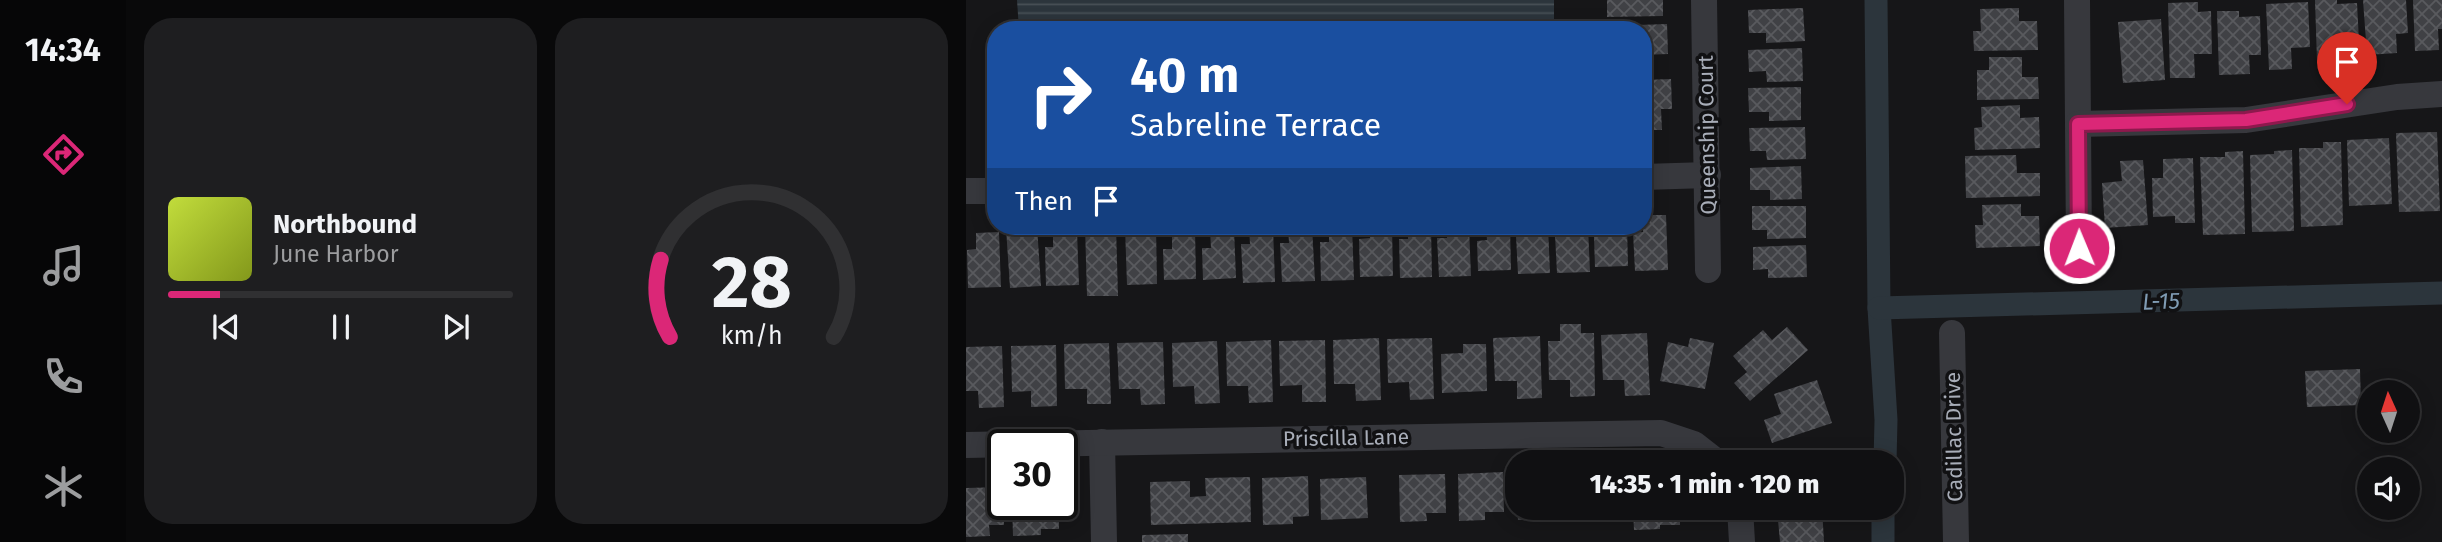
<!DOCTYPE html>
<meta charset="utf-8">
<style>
body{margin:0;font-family:"Fira Sans",sans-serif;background:#1e1e20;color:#f1f3f6;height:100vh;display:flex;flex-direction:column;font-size:26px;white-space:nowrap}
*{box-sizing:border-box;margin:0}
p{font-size:23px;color:#9c9d9f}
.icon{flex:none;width:38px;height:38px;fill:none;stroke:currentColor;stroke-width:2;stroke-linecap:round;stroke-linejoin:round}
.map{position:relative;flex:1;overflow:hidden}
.sheet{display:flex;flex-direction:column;gap:18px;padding:18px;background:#09090a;width:840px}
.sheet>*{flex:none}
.guide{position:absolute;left:21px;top:21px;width:665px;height:214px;border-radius:28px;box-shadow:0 4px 18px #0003,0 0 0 2px #303032;background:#1a4fa0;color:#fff;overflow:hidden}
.needle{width:46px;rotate:357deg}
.controls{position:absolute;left:1391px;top:380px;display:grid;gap:14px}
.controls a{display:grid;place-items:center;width:63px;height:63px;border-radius:50%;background:#101012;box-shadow:0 4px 18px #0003,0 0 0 2px #303032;font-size:35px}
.speed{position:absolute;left:21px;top:429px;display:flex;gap:14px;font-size:35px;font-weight:700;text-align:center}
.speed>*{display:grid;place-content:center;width:91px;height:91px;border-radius:50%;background:#101012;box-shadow:0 4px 18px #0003,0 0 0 2px #303032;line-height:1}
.speed .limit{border:4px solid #111;border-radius:10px;background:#fff;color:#111}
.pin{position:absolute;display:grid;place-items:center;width:60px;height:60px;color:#fff;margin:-72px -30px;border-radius:50% 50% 50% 0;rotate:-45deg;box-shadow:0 0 7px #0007}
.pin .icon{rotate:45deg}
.me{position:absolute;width:77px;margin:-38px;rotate:359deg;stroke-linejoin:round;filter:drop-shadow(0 0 5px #0008)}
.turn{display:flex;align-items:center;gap:24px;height:147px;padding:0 28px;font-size:32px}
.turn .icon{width:91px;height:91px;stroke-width:2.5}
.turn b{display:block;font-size:49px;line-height:60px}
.then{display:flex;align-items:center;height:66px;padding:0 28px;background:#0003;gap:14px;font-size:26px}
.sheet .card{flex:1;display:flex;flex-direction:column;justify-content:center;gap:10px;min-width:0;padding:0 24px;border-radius:28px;background:#1e1e20}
.sheet .dial{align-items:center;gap:0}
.dial svg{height:182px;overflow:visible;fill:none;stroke:#303032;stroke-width:7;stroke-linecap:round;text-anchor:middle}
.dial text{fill:#f1f3f6;stroke:none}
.song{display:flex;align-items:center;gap:21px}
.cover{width:84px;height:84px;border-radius:10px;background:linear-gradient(135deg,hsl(70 70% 55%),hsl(70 70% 35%))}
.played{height:7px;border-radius:4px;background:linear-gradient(90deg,#db2777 15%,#303032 15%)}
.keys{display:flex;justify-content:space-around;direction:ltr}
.sheet .tiles{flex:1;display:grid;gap:18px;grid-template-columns:repeat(2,1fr)}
.trip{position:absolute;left:539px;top:450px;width:399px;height:70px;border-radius:28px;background:#101012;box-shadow:0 4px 18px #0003,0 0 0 2px #303032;font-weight:800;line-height:70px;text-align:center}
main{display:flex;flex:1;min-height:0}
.tab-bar{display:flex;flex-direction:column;width:126px;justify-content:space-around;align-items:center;background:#060607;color:#9c9d9f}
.tab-bar .icon{width:49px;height:49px}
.tab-bar .current{color:#db2777}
.tab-bar b{font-size:32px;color:#f1f3f6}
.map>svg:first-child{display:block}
</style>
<main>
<nav class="tab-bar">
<b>14:34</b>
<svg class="icon current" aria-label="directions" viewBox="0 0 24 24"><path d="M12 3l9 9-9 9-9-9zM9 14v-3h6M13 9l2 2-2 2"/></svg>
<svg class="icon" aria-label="music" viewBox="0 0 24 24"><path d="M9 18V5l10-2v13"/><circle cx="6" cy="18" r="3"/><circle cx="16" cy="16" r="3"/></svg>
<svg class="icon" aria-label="phone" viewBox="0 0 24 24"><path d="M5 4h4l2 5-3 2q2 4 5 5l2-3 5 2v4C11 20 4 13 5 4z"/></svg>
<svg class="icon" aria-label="climate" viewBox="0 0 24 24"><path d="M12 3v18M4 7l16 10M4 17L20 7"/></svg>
</nav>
<section class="sheet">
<div class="tiles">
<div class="card">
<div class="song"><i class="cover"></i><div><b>Northbound</b><p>June Harbor</p></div></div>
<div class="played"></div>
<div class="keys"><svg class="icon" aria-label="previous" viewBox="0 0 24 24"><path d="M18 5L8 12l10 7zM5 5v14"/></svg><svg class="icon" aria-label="pause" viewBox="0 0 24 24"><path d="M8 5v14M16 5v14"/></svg><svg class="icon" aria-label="next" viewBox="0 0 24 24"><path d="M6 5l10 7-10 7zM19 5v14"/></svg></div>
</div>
<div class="card dial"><svg viewBox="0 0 100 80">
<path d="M14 69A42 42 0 1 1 86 69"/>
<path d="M14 69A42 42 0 0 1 10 35" stroke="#db2777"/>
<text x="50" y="56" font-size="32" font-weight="700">28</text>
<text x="50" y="72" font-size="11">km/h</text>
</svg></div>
</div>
</section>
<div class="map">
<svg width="1476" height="542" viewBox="0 0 1476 542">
<defs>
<pattern id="water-rules" width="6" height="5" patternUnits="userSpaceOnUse" patternTransform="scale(1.75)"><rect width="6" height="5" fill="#2c353c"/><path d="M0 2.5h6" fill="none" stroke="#485056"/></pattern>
<pattern id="building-cross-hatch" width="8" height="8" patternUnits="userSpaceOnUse" patternTransform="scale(1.75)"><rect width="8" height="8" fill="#404145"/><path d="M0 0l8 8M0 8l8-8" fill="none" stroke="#595a5e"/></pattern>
</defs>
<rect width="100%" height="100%" fill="#161618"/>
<polygon fill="url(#water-rules)" points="51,0 588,0 588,22 575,29 53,30"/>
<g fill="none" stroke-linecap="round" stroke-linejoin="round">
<g stroke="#2c353c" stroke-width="23">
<polyline points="910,0 913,308 920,420 919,462"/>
<polyline points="913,308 1476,293"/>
<polyline points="917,542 917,508"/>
</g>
</g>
<g fill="url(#building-cross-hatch)">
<polygon points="641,0 697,0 697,16 641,17"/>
<polygon points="1349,0 1371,0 1371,4 1391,3 1393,41 1381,42 1382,60 1351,61"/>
<polygon points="1397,0 1440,0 1442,33 1430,34 1431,53 1401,55"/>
<polygon points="1447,0 1476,0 1476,29 1472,29 1473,50 1449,51"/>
<polygon points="1232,2 1232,12 1245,11 1246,54 1228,54 1229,78 1204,78 1202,3"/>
<polygon points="1342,2 1344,47 1325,48 1326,69 1303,70 1300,4"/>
<polygon points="837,8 839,41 800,43 800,33 783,33 782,10"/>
<polygon points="1053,8 1053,21 1071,21 1072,50 1008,51 1007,31 1015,31 1014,9"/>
<polygon points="1251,11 1273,11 1273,17 1294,16 1295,55 1283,55 1284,74 1253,75"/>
<polygon points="1195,19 1199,80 1157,83 1152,22"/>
<polygon points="701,24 702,54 677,55 677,30 641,30 641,26"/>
<polygon points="836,48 837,81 801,82 800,71 783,72 782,50"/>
<polygon points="1023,57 1056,57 1056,77 1072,77 1073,99 1011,100 1011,70 1023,70"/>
<polygon points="705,79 706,109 695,109 696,130 677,130 677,80"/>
<polygon points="835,87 835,120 803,121 803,112 783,112 782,88"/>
<polygon points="21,92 30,92 30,147 23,147"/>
<polygon points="1054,105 1054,118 1073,117 1074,148 1009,150 1008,128 1016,127 1015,107"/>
<polygon points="839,127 840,159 801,160 800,151 784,151 783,128"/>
<polygon points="1471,132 1474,211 1433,212 1430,133"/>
<polygon points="1423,138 1426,204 1383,206 1381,140"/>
<polygon points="1357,142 1375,142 1377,225 1335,227 1333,148 1357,148"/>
<polygon points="1326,150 1328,231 1286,232 1284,155 1308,154 1308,151"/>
<polygon points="1277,151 1279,234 1237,235 1234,157 1259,157 1259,152"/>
<polygon points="1050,155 1051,173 1074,173 1074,196 1000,198 999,156"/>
<polygon points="1227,158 1229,223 1209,223 1209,216 1187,217 1186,178 1197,178 1197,159"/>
<polygon points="1177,160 1182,225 1139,228 1136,183 1156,181 1154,161"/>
<polygon points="835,166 836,199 804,200 804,190 784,190 784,168"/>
<polygon points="1055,204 1055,216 1073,216 1074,246 1010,248 1009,225 1017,225 1016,205"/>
<polygon points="786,206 840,206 840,238 801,239 801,230 786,230"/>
<polygon points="677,215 700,215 702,270 669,271 667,232 677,232"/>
<polygon points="71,226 75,286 44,288 40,228"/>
<polygon points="119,226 150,226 152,296 121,296"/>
<polygon points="190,226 191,284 161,285 159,227"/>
<polygon points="346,226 349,281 316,282 314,243 323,243 322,227"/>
<polygon points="363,226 386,226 388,280 355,281 354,242 363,242"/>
<polygon points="403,226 426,226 427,276 394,277 393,239 404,238"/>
<polygon points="442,226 465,226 466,277 434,278 433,239 442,239"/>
<polygon points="481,226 503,226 505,276 473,277 471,238 481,238"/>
<polygon points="520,226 544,226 545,270 512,271 511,241 521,240"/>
<polygon points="559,226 582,226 584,273 552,274 550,236 560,236"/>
<polygon points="599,226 622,226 624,272 591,273 589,235 599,234"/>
<polygon points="638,226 661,226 662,266 629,267 628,237 638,237"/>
<polygon points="307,227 309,282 277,283 275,244 284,244 283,228"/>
<polygon points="268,228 270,278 237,280 236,248 245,248 244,229"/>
<polygon points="229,229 230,279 198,280 197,249 206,249 206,230"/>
<polygon points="111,230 113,285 80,286 79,247 87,247 87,231"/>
<polygon points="33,232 35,287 2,288 1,250 10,249 10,233"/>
<polygon points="840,245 841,277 802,278 802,269 787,270 787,247"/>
<polygon points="594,324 615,324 615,333 628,333 629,396 604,397 604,380 583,380 582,341 594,341"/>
<polygon points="821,327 842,350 784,401 768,383 781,372 767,356 797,330 806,340"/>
<polygon points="681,333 684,395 659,396 658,380 637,380 635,335"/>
<polygon points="574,336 576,398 551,399 551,381 529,381 527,338"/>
<polygon points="413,338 415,400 390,401 389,384 368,384 367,340"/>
<polygon points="466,338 468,399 444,400 443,382 422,383 421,339"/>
<polygon points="724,338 748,343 739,389 694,381 702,342 722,347"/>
<polygon points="305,340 307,402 283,403 282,386 261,386 260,342"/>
<polygon points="359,340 360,402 336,402 336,385 314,386 313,341"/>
<polygon points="251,341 254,403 229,404 228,386 207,387 206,343"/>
<polygon points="197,342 199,404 175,405 174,389 153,389 151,343"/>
<polygon points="143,343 145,404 121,404 121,389 99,389 98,344"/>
<polygon points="497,344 520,344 521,391 476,393 475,354 497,353"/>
<polygon points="90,345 91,406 65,407 65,391 46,392 45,346"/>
<polygon points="36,346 38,407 13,408 12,391 0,391 0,347"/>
<polygon points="1394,369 1395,405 1341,407 1339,371"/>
<polygon points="851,380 866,423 806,443 798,420 815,414 808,394"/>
<polygon points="857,453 857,462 811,462 811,454"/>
<polygon points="537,472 538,512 519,512 519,520 493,521 492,474"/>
<polygon points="479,474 480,513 460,513 461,521 434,522 433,475"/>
<polygon points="342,476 343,516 327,517 327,524 297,525 296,478"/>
<polygon points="284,477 285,522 185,525 184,482 224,481 224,497 240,496 239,478"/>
<polygon points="400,477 402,518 355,520 354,479"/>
<polygon points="37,487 38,525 23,525 24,536 0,537 0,488"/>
<polygon points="46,504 92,504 93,529 75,529 75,535 47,536"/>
<polygon points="551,508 597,508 597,511 577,512 577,519 552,520"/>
<polygon points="609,508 653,508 653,510 634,510 634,521 610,521"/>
<polygon points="667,508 714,508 714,525 694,525 694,529 668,530"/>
<polygon points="856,508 858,542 814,542 811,509"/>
<polygon points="222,534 222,542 176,542 176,535"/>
</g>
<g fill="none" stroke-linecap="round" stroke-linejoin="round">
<g stroke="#37383d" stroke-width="26">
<polyline points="738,0 742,270"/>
<polyline points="1111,0 1113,248"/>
<polyline points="1112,124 1280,120 1431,97 1476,94"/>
<polyline points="677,177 742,175"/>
<polyline points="0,191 30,191"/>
<polyline points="986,333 990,542"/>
<polyline points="136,442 138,542"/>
<polyline points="0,445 695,433 728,444 751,462"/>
<polyline points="774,508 776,542"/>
</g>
</g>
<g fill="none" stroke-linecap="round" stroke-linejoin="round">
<g stroke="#8e194d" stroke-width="18">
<polyline id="route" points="1113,248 1112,124 1280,120 1381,104"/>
</g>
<use href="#route" stroke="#db2777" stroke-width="12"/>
</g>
<g text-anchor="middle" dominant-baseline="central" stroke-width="7" stroke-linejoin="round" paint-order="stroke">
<g font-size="21" fill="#a8adb8" stroke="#111113">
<text transform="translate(741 135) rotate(-91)">Queenship Court</text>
<text transform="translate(988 437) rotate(-91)">Cadillac Drive</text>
<text transform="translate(380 438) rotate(-1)">Priscilla Lane</text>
</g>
<g font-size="23" font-style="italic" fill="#7f9bb3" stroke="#111113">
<text transform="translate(1195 301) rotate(-2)">L-15</text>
</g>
</g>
</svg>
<div class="controls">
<a><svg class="needle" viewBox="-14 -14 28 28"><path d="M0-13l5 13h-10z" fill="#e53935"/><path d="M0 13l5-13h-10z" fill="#9c9d9f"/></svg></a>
<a><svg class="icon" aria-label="sound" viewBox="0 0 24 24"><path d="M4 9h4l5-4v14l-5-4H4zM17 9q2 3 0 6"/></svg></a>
</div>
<div class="speed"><div class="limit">30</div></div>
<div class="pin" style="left:1381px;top:104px;background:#d93025"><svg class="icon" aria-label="arrive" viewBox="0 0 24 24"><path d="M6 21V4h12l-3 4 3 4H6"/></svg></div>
<svg class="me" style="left:1113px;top:248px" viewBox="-20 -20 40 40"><circle r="17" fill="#db2777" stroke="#fff" stroke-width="3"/><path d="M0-11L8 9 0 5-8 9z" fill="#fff"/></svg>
<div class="trip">14:35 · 1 min · 120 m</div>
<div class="guide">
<div class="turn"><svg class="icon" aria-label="right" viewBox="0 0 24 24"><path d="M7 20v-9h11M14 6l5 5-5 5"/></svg><div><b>40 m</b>Sabreline Terrace</div></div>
<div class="then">Then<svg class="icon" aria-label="arrive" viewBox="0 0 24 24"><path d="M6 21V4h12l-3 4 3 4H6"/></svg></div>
</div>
</div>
</main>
